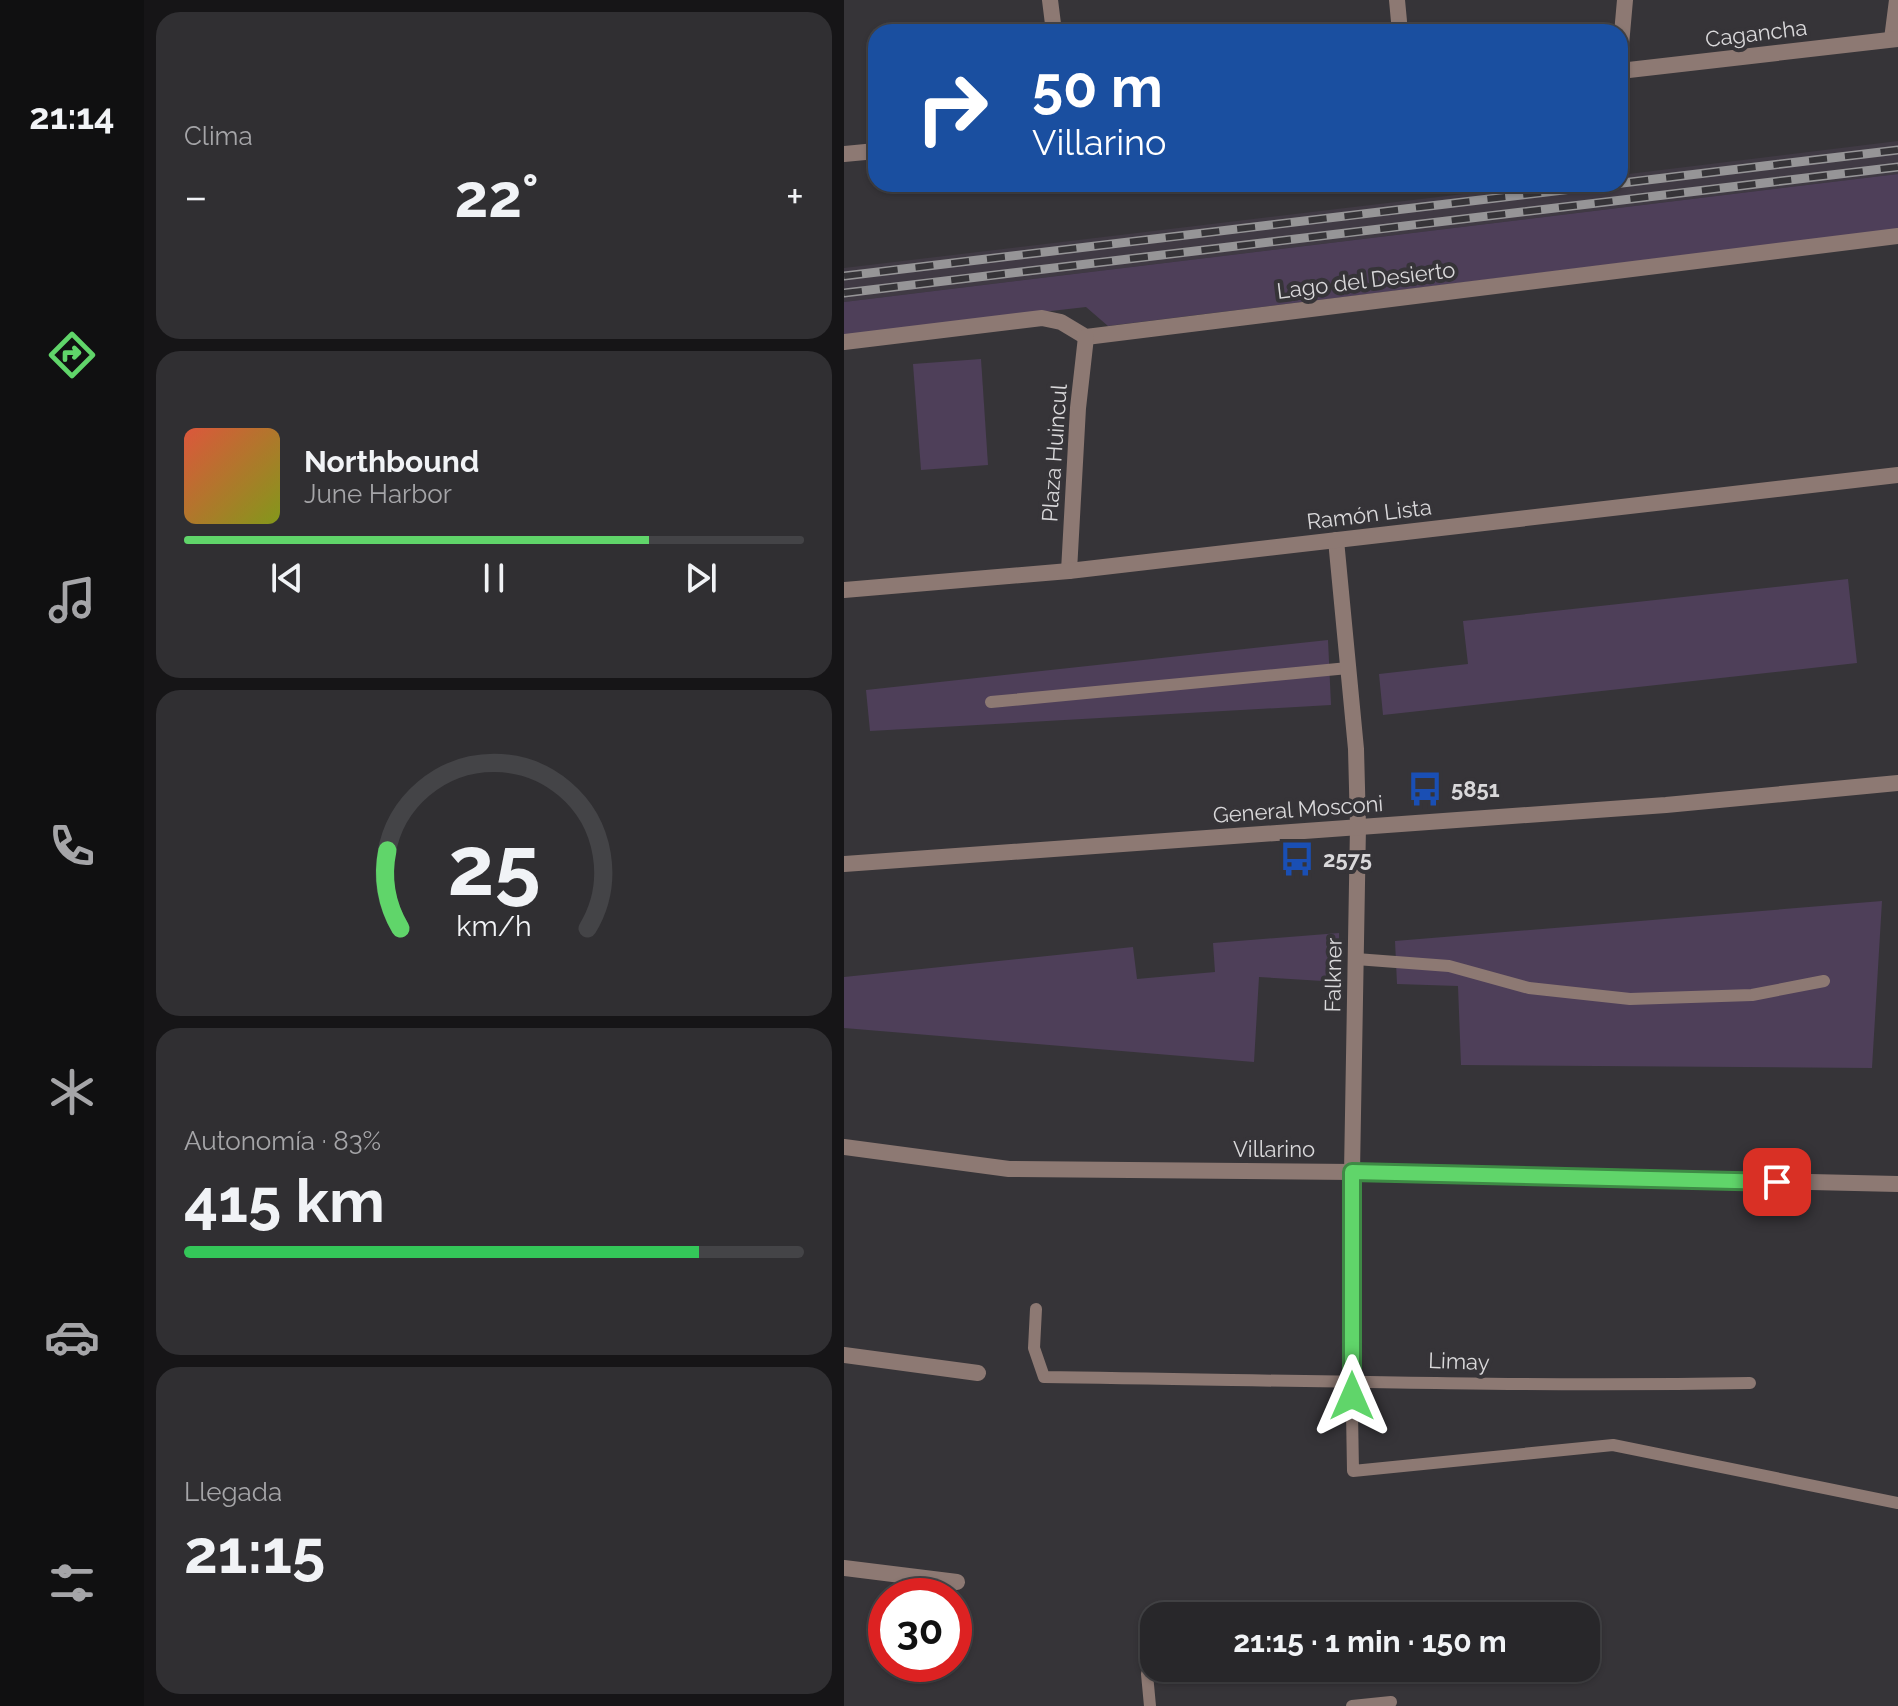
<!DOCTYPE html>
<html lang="es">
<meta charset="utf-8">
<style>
body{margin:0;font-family:Raleway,sans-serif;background:#302f32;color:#f1f3f6;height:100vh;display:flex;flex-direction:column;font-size:30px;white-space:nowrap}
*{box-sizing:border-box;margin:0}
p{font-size:26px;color:#a5a5a8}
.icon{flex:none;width:44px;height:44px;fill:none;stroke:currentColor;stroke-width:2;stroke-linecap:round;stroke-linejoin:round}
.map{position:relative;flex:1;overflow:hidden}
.sheet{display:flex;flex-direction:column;gap:12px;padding:12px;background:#161517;width:700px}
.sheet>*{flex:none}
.guide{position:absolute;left:24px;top:24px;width:760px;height:168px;border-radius:24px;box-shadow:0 2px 6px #0004,0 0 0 2px #444447;background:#1a4fa0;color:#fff;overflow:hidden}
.speed{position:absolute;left:24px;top:1578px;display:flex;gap:16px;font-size:40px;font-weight:700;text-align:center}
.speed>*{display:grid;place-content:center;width:104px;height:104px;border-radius:50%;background:#28272a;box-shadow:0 2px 6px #0004,0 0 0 2px #444447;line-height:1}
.speed .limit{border:12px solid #d22;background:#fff;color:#111}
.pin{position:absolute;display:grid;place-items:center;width:68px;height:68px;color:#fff;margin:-34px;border-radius:16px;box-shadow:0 4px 12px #0006}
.me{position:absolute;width:88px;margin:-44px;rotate:0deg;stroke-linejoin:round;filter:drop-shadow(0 0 6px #0008)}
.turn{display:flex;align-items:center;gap:28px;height:168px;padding:0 32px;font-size:36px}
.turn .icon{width:104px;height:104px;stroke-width:2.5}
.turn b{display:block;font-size:56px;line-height:68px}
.big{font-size:60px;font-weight:700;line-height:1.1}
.sheet .tile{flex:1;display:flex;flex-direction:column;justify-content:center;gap:12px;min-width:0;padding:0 28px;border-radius:24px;background:#302f32}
.sheet .dial{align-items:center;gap:0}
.dial svg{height:208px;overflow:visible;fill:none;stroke:#444447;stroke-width:7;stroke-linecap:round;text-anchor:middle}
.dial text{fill:#f1f3f6;stroke:none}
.song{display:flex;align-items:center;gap:24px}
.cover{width:96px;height:96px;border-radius:12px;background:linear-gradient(135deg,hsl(10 70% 55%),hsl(70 70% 35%))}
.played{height:8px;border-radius:4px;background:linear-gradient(90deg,#60d56a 75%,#444447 75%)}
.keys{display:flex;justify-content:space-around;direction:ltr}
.heat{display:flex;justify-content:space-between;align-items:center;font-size:44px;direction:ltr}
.charge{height:12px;border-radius:6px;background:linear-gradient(90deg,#34c759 83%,#444447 0)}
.trip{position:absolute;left:296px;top:1602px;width:460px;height:80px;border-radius:24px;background:#28272a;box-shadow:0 2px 6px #0004,0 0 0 2px #444447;font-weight:700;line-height:80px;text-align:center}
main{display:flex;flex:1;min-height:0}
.tab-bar{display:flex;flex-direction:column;width:144px;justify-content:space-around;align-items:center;background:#101011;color:#a5a5a8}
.tab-bar .icon{width:56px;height:56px}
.tab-bar .selected{color:#60d56a}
.tab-bar b{font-size:36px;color:#f1f3f6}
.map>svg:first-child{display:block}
</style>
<main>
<nav class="tab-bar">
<b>21:14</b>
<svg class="icon selected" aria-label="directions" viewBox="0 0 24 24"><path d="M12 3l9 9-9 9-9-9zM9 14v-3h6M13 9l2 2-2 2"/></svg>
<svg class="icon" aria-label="music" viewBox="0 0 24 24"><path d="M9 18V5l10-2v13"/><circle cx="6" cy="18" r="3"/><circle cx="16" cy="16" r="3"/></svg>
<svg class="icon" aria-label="phone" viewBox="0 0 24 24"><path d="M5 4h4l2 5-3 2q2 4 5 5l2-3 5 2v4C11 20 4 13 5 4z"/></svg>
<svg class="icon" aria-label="climate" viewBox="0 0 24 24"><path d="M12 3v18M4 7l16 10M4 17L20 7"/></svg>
<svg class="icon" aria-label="car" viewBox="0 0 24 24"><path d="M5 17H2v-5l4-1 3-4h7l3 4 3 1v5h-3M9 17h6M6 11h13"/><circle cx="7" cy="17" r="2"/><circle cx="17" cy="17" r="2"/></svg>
<svg class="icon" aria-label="filters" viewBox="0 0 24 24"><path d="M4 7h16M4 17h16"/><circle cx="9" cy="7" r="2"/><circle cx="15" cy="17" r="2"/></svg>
</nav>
<section class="sheet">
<div class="tile"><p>Clima</p>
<div class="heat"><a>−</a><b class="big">22°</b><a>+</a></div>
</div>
<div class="tile">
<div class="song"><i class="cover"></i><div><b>Northbound</b><p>June Harbor</p></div></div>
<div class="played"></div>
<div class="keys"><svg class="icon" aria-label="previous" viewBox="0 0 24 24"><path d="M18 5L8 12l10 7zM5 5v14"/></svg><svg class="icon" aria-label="pause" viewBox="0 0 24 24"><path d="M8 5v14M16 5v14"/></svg><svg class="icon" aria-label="next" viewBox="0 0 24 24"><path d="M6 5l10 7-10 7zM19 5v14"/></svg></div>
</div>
<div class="tile dial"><svg viewBox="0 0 100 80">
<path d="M14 69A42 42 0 1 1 86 69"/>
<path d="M14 69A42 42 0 0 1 9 39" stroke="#60d56a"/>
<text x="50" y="56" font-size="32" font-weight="700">25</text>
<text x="50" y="72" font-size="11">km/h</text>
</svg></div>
<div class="tile"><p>Autonomía · 83%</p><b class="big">415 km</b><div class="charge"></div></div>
<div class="tile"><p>Llegada</p><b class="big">21:15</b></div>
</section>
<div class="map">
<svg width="1054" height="1706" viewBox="0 0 1054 1706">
<rect width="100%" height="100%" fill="#363438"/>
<polygon fill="#403a44" points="1054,141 1054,174 0,302 0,268 702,184 776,184 776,175"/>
<g fill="#4e3f59">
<polygon points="1054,174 1054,229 264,326 242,307 0,335 0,302"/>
<polygon points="137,359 144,465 77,470 69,364"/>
<polygon points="1004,579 1013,663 539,715 535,674 624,664 619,621"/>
<polygon points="484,640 487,705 26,731 22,690"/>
<polygon points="1038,901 1028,1068 617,1065 614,986 553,984 551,941"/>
<polygon points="495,933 495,982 415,977 410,1062 0,1028 0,977 289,947 293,979 371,972 369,943"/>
</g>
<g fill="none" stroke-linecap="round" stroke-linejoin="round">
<g stroke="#8d7973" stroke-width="12">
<polyline points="147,702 504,668"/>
<polyline points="512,959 605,966 685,988 786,999 908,995 980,981"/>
<path d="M192,1309L190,1348L200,1377C435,1380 670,1387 906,1383"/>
<polyline points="508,1412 509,1471 769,1445 1054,1503"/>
<polyline points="541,1616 596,1610"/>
<polyline points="306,1706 303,1674 310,1655"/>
<polyline points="508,1706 547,1702"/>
</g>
<g stroke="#8d7973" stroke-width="16">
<polyline points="206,0 210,32"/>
<polyline points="553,0 556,32"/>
<polyline points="1048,39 1053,0"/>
<polyline points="776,56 781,0"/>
<polyline points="776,71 1054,39"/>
<polyline points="0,154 32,151"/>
<polyline points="0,342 198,318 217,322 242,337 1054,236"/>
<polyline points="492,540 512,749 514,826 508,1172 508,1412"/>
<polyline points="225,571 234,408 242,337"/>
<polyline points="0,590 225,571 1054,475"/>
<polyline points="0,864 822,805 1054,783"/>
<polyline points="0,1147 165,1169 508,1172 1054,1184"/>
<polyline points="0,1355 134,1373"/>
<polyline points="0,1568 113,1582"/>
</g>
<g stroke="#969597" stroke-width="9">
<g id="rail">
<polyline points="0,276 1054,150"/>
<polyline points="0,293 1054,167"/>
</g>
</g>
<use href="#rail" stroke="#363438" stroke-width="6" stroke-dasharray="18" stroke-linecap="butt"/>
</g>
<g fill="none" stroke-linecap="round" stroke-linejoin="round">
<g stroke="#3e8a45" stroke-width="20">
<polyline id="route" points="508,1396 508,1172 933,1182"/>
</g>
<use href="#route" stroke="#60d56a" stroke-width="14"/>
</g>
<defs>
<g id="bus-bare" transform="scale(2.76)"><path d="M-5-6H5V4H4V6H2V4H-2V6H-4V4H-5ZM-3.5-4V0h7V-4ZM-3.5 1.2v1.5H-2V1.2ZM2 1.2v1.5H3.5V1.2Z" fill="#1a4fb4" stroke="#363438" stroke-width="2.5" paint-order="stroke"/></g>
</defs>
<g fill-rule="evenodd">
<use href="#bus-bare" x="581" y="789"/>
<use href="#bus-bare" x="453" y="859"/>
</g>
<g text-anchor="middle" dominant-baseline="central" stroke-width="8" stroke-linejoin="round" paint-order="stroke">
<g font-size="22" fill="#d9d8da" stroke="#363438">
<text transform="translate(912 33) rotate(-7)">Cagancha</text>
<text transform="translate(522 280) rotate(-7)">Lago del Desierto</text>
<text transform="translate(210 453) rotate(-86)">Plaza Huincul</text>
<text transform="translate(525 514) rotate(-7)">Ramón Lista</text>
<text transform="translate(454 809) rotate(-4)">General Mosconi</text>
<text transform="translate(489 975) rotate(-89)">Falkner</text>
<text x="430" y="1149">Villarino</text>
<text transform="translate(615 1361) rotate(2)">Limay</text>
</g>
<g font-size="22" font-weight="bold" fill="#d9d8da" stroke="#363438" text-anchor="start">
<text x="607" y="789">5851</text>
<text x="479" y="859">2575</text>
</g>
</g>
</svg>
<div class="speed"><div class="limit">30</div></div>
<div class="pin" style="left:933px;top:1182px;background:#d93025"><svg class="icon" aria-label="arrive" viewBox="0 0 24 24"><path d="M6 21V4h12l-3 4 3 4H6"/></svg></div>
<svg class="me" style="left:508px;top:1396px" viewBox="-20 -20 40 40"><path d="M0-17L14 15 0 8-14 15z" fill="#60d56a" stroke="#fff" stroke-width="4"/></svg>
<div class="trip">21:15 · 1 min · 150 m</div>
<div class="guide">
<div class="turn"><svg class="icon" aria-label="right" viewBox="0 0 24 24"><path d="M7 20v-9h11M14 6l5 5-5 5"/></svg><div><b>50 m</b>Villarino</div></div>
</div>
</div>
</main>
